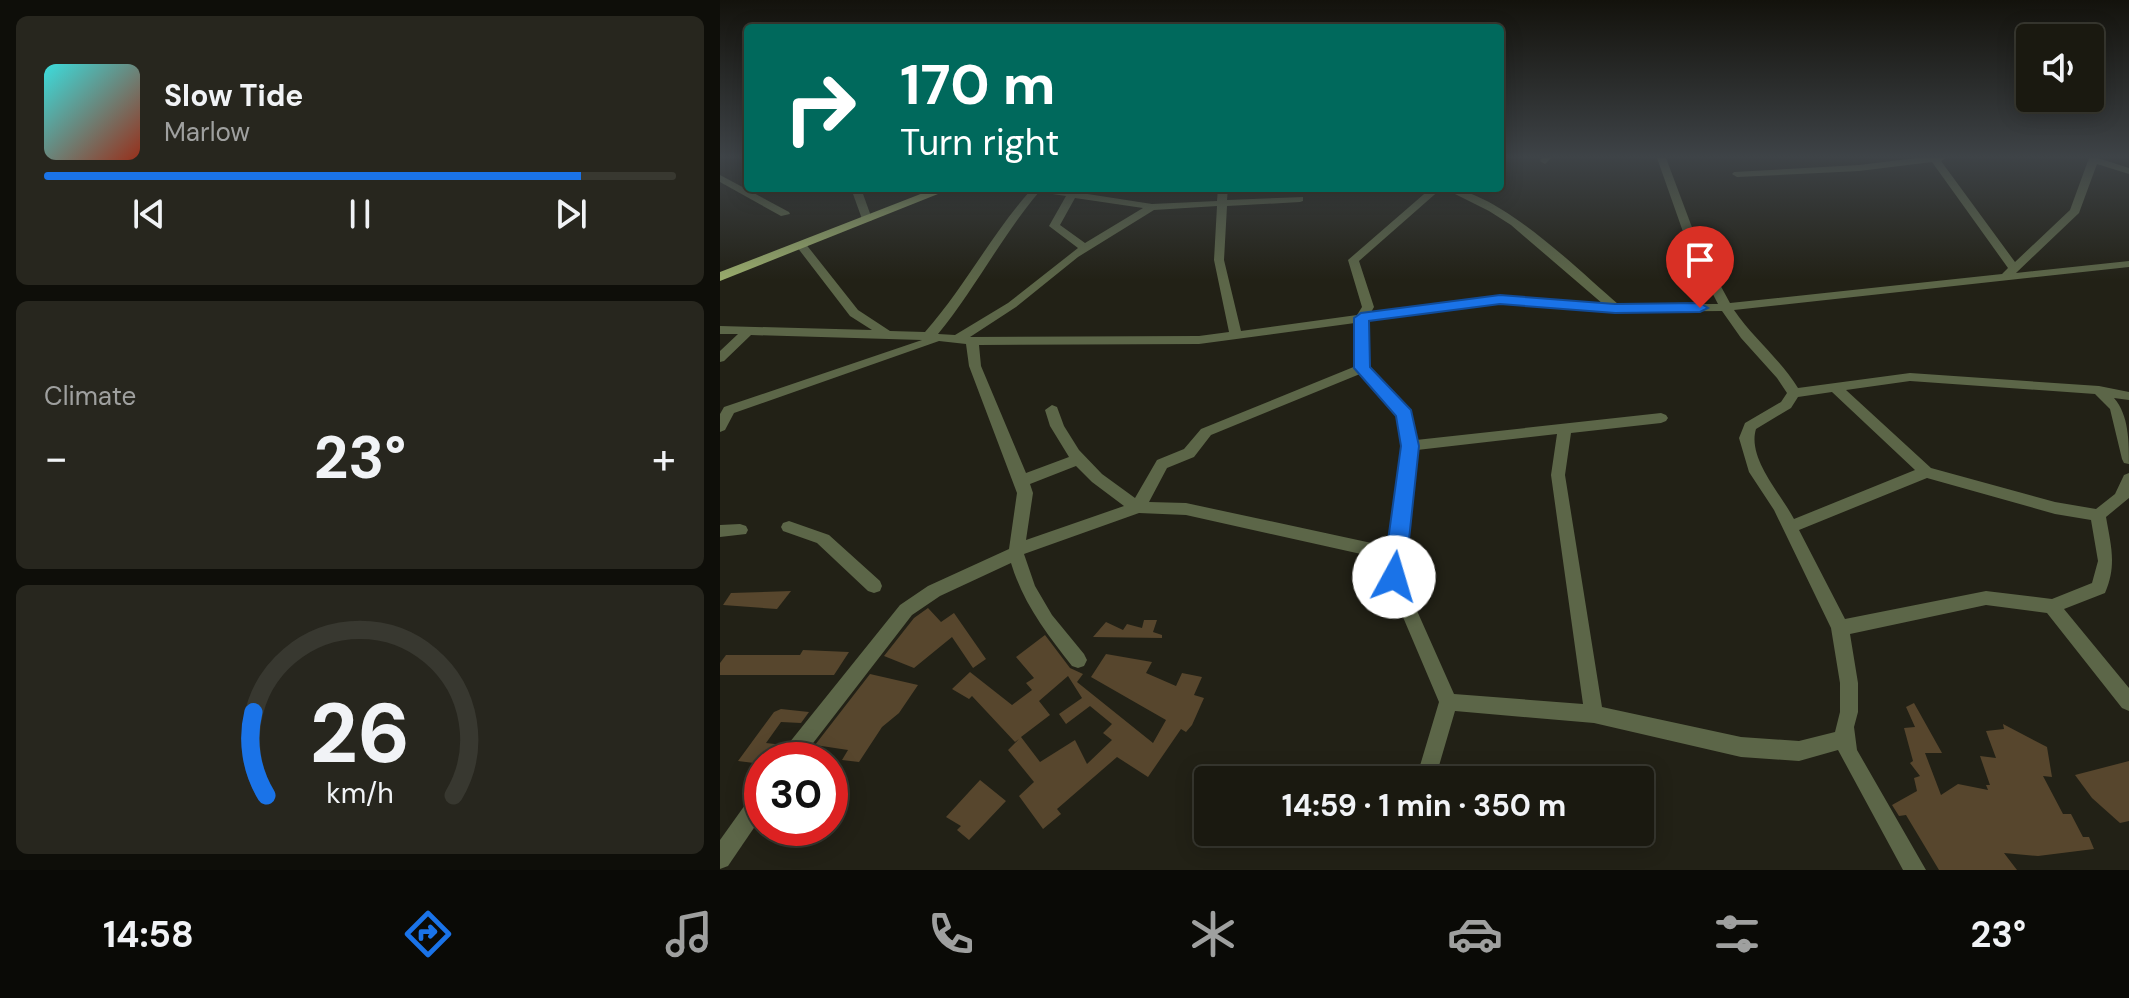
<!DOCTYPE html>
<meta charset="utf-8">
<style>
body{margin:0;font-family:"DM Sans",sans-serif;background:#27261e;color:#f1f3f6;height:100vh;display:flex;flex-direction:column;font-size:30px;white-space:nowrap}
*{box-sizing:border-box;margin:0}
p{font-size:26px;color:#9fa09f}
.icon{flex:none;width:44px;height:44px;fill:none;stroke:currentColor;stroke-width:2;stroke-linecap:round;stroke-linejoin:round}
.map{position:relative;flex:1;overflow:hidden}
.details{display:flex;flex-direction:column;gap:16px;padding:16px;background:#0e0e09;width:720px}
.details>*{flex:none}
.top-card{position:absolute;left:24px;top:24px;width:760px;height:168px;border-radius:8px;box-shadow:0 4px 20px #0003,0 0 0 2px #383830;background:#00695c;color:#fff;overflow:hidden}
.buttons{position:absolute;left:1296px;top:24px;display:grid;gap:16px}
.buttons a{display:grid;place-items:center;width:88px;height:88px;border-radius:8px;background:#1a1910;box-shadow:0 4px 20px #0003,0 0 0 2px #383830;font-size:40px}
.speed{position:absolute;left:24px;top:742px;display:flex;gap:16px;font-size:40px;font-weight:700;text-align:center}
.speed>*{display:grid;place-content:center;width:104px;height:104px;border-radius:50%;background:#1a1910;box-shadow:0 4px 20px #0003,0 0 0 2px #383830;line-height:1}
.speed .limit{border:12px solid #d22;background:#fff;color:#111}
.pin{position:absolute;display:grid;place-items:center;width:68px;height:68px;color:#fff;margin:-82px -34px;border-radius:50% 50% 50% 0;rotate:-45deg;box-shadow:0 0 8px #0007}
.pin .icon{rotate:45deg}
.me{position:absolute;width:88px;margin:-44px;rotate:6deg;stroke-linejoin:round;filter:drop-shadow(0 0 6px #0008)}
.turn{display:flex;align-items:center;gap:28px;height:168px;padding:0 24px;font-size:36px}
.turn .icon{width:104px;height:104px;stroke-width:2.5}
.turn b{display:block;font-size:56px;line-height:68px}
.big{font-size:60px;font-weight:700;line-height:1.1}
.details .card{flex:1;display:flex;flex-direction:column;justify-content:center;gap:12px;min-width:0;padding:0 28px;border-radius:12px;background:#27261e}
.details .dial{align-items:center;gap:0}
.dial svg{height:208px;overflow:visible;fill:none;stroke:#383830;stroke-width:7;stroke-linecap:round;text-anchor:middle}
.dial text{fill:#f1f3f6;stroke:none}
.song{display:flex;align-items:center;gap:24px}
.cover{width:96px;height:96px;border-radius:12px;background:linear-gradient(135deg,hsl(180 70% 55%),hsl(10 70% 35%))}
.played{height:8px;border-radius:4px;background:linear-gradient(90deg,#1a73e8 85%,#383830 85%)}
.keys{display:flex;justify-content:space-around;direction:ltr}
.heat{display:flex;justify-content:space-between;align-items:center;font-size:44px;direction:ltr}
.trip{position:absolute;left:474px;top:766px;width:460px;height:80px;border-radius:8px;background:#1a1910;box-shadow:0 4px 20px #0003,0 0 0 2px #383830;font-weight:700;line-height:80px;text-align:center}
.tab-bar{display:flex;height:128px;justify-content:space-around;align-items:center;background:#0a0a06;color:#9fa09f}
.tab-bar .icon{width:56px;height:56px}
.tab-bar .on{color:#1a73e8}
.tab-bar b{font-size:36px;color:#f1f3f6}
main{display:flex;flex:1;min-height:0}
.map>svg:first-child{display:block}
</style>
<main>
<section class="details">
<div class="card">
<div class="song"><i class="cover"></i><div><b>Slow Tide</b><p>Marlow</p></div></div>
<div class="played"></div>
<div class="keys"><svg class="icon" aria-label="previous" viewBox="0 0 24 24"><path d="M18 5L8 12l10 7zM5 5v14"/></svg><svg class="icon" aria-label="pause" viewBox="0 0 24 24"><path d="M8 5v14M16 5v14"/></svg><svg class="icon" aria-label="next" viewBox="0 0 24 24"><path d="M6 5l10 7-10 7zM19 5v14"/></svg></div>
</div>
<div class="card"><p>Climate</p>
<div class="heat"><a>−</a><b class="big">23°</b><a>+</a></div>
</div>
<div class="card dial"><svg viewBox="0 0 100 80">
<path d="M14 69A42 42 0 1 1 86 69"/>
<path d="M14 69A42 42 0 0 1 9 37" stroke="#1a73e8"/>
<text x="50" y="56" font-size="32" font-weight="700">26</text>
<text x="50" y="72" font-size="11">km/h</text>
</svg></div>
</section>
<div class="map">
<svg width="1409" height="870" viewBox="0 0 1409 870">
<rect width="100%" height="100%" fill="#222116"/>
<g fill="#57462d" fill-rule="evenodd">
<polygon points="71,591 57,609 3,605 11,593"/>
<polygon points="208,608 221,622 234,613 266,659 253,668 232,637 194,668 164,656 194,618"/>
<polygon points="424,620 437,620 433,632 442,635 442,638 373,637 386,622 403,630 407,624 422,628"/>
<path d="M325,635L350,668L363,674L357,682L433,743L446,720L371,677L386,654L432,662L426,673L456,686L462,673L482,677L474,695L484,698L472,725L466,732L461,729L428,777L397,757L337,809L341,814L323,829L299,796L314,782L288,750L299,739L295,742L252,696L249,699L232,689L250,672L292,705L312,690L306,683L314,678L296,657ZM348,676L362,698L339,714L346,724L370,706L392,724L383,733L392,740L367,764L355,740L320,762L301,737L330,715L319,701Z"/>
<polygon points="83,650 129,652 114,675 0,675 0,663 6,655 80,655"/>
<polygon points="150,674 198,685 179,713 162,727 139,762 122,760 128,750 95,745"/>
<polygon points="1194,703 1222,753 1205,753 1221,795 1238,784 1268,790 1266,785 1270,785 1260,756 1276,758 1266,731 1284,729 1283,724 1327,747 1332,777 1323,776 1343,814 1351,814 1363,837 1369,837 1374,849 1318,856 1284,853 1297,870 1219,870 1186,815 1179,816 1172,805 1197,791 1194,778 1200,776 1190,763 1193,761 1184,728 1195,727 1186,707"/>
<polygon points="61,709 89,712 81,723 61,722 46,743 63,745 55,760 42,760 42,764 18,761 54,712"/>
<polygon points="1409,761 1409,821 1400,823 1372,798 1355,775"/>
<polygon points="260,780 286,801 249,840 237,830 241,826 226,817"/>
</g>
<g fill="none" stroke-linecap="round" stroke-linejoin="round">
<g fill="#5c6648" fill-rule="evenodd">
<polygon points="822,158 831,158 825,164 820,161"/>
<path d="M937,158H946L979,246L1010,303L1282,274L1288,268L1212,162L1139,171L1017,177L1012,174L1014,172L1139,165L1197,158H1226L1221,161L1295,262L1350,210L1369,158H1378L1409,168V174L1377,164L1359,213L1296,273L1409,261V267L1014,310C1033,338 1060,359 1078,388L1190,373L1379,386L1409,392V400L1394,398C1409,415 1409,442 1409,464L1404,463L1402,459L1390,409L1375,394L1190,381L1126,390L1211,468L1335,502L1376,509L1395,494L1404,475L1409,473V498L1386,517C1391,546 1397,565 1385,593L1344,609L1409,688V711L1402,708L1327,613L1266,605L1130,634L1138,683V712L1134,727L1137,750L1206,870H1183L1118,750L1079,761L1021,757L874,723L735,711L716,776L709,779L702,776L699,769L719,702L666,577L668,560L466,515L419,513L304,554L315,586L332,615L364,654L367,660L364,666L358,668L352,666C326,633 303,603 291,563L220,596L192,615L80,760H58L61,753L180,605L208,586L289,549L297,493L249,366L246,344L219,341L14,413L5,430L0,432V414L4,407L202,340L31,335L4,361L0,362V351L18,334H0V326L152,330L130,316L77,247V243H85L138,310L170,331L205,332C244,288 271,235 310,191L306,188H329L432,204L497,201L498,188H508L507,200L583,197V201L580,202L507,206L504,260L521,331L637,315L642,307L628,260L711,188H722L639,261L654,307L650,314L780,297L883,304L791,225L769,211L723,188C777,188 858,270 898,304H998L968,246ZM319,192L346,196L329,226L358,248L288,303L235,335L218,334C255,289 281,237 319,192ZM355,198L423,208L365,243L340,225ZM497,206L494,260L509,332L479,336L250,337L296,307L358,257L434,210ZM780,303L895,312L1002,311L1021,338L1057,378L1067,393L1061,402L1025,423L1019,438L1029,472L1054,510L1111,628L1120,683V712L1115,732L1079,741L1021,737L882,707L845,475L851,433L941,423L946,421L948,418L946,415L941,413L696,440L690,411L648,367L647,321ZM635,323L636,366L481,429L464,449L437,460L415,498L382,474L359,450L344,426L337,407L332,405L325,410L330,426L349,457L306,473L261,366L259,345L479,344ZM640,374L678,415L683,446L670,547L466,503L429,502L447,468L474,457L491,435ZM1112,392L1195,470L1074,519C1061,494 1027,458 1036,429L1071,408L1078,397ZM837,434L831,475L863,704L734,694L682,577L697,450ZM356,466L372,482L404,506L306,540L313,493L310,484ZM1207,478L1335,514L1371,520L1378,561L1372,583L1332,599L1266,591L1125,619L1079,530Z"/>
<polygon points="0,175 69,212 70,214 61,216 0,182"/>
<polygon points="137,188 147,188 143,194 152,219 151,221 142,219 133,194"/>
<polygon points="69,521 109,535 160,581 162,586 160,591 154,593 148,591 97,543 63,531 61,527 63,523"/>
<polygon points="20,524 26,526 28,530 26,534 0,537 0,525"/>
<polygon points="42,788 42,816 8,866 0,869 0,840 35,791"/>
</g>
<polygon fill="#99ac6c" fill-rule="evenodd" points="216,188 233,188 0,281 0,272"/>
</g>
<linearGradient id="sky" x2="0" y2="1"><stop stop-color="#13120c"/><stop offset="0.56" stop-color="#3e4347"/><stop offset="1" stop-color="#3e4347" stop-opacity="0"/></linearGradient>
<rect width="1409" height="280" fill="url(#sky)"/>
<polygon fill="#1a73e8" stroke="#114b97" stroke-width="2" points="780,295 895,304 980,303 988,308 980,312 895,313 780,304 649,321 650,367 691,410 699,446 685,577 681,584 666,584 663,577 681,446 676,416 634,368 634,318 641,313"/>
</svg>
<div class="buttons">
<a><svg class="icon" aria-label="sound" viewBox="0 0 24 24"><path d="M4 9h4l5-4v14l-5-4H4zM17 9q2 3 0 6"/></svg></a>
</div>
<div class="speed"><div class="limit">30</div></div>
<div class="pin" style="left:980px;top:308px;background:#d93025"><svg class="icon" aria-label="arrive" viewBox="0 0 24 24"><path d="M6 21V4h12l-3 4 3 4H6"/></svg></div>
<svg class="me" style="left:674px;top:577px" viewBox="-20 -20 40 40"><circle r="19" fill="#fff"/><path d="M0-13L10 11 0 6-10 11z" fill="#1a73e8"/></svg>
<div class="trip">14:59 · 1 min · 350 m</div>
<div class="top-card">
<div class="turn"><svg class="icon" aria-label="right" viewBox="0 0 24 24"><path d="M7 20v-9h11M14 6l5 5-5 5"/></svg><div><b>170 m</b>Turn right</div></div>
</div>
</div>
</main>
<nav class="tab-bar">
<b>14:58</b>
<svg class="icon on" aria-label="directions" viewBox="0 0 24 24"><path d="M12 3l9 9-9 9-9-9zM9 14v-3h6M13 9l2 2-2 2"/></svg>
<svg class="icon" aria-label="music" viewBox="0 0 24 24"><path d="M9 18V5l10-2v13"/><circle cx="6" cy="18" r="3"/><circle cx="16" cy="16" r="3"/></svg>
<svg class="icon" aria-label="phone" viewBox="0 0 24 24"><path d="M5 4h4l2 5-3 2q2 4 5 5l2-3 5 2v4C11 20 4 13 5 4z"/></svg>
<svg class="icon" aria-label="climate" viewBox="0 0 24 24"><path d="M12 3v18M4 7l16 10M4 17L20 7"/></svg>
<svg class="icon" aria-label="car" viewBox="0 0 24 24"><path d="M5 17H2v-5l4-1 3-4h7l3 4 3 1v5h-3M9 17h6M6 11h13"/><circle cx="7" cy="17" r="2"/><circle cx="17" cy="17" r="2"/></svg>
<svg class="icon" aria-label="filters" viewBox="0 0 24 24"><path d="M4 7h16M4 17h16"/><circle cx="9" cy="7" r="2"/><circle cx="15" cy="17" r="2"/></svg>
<b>23°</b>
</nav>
